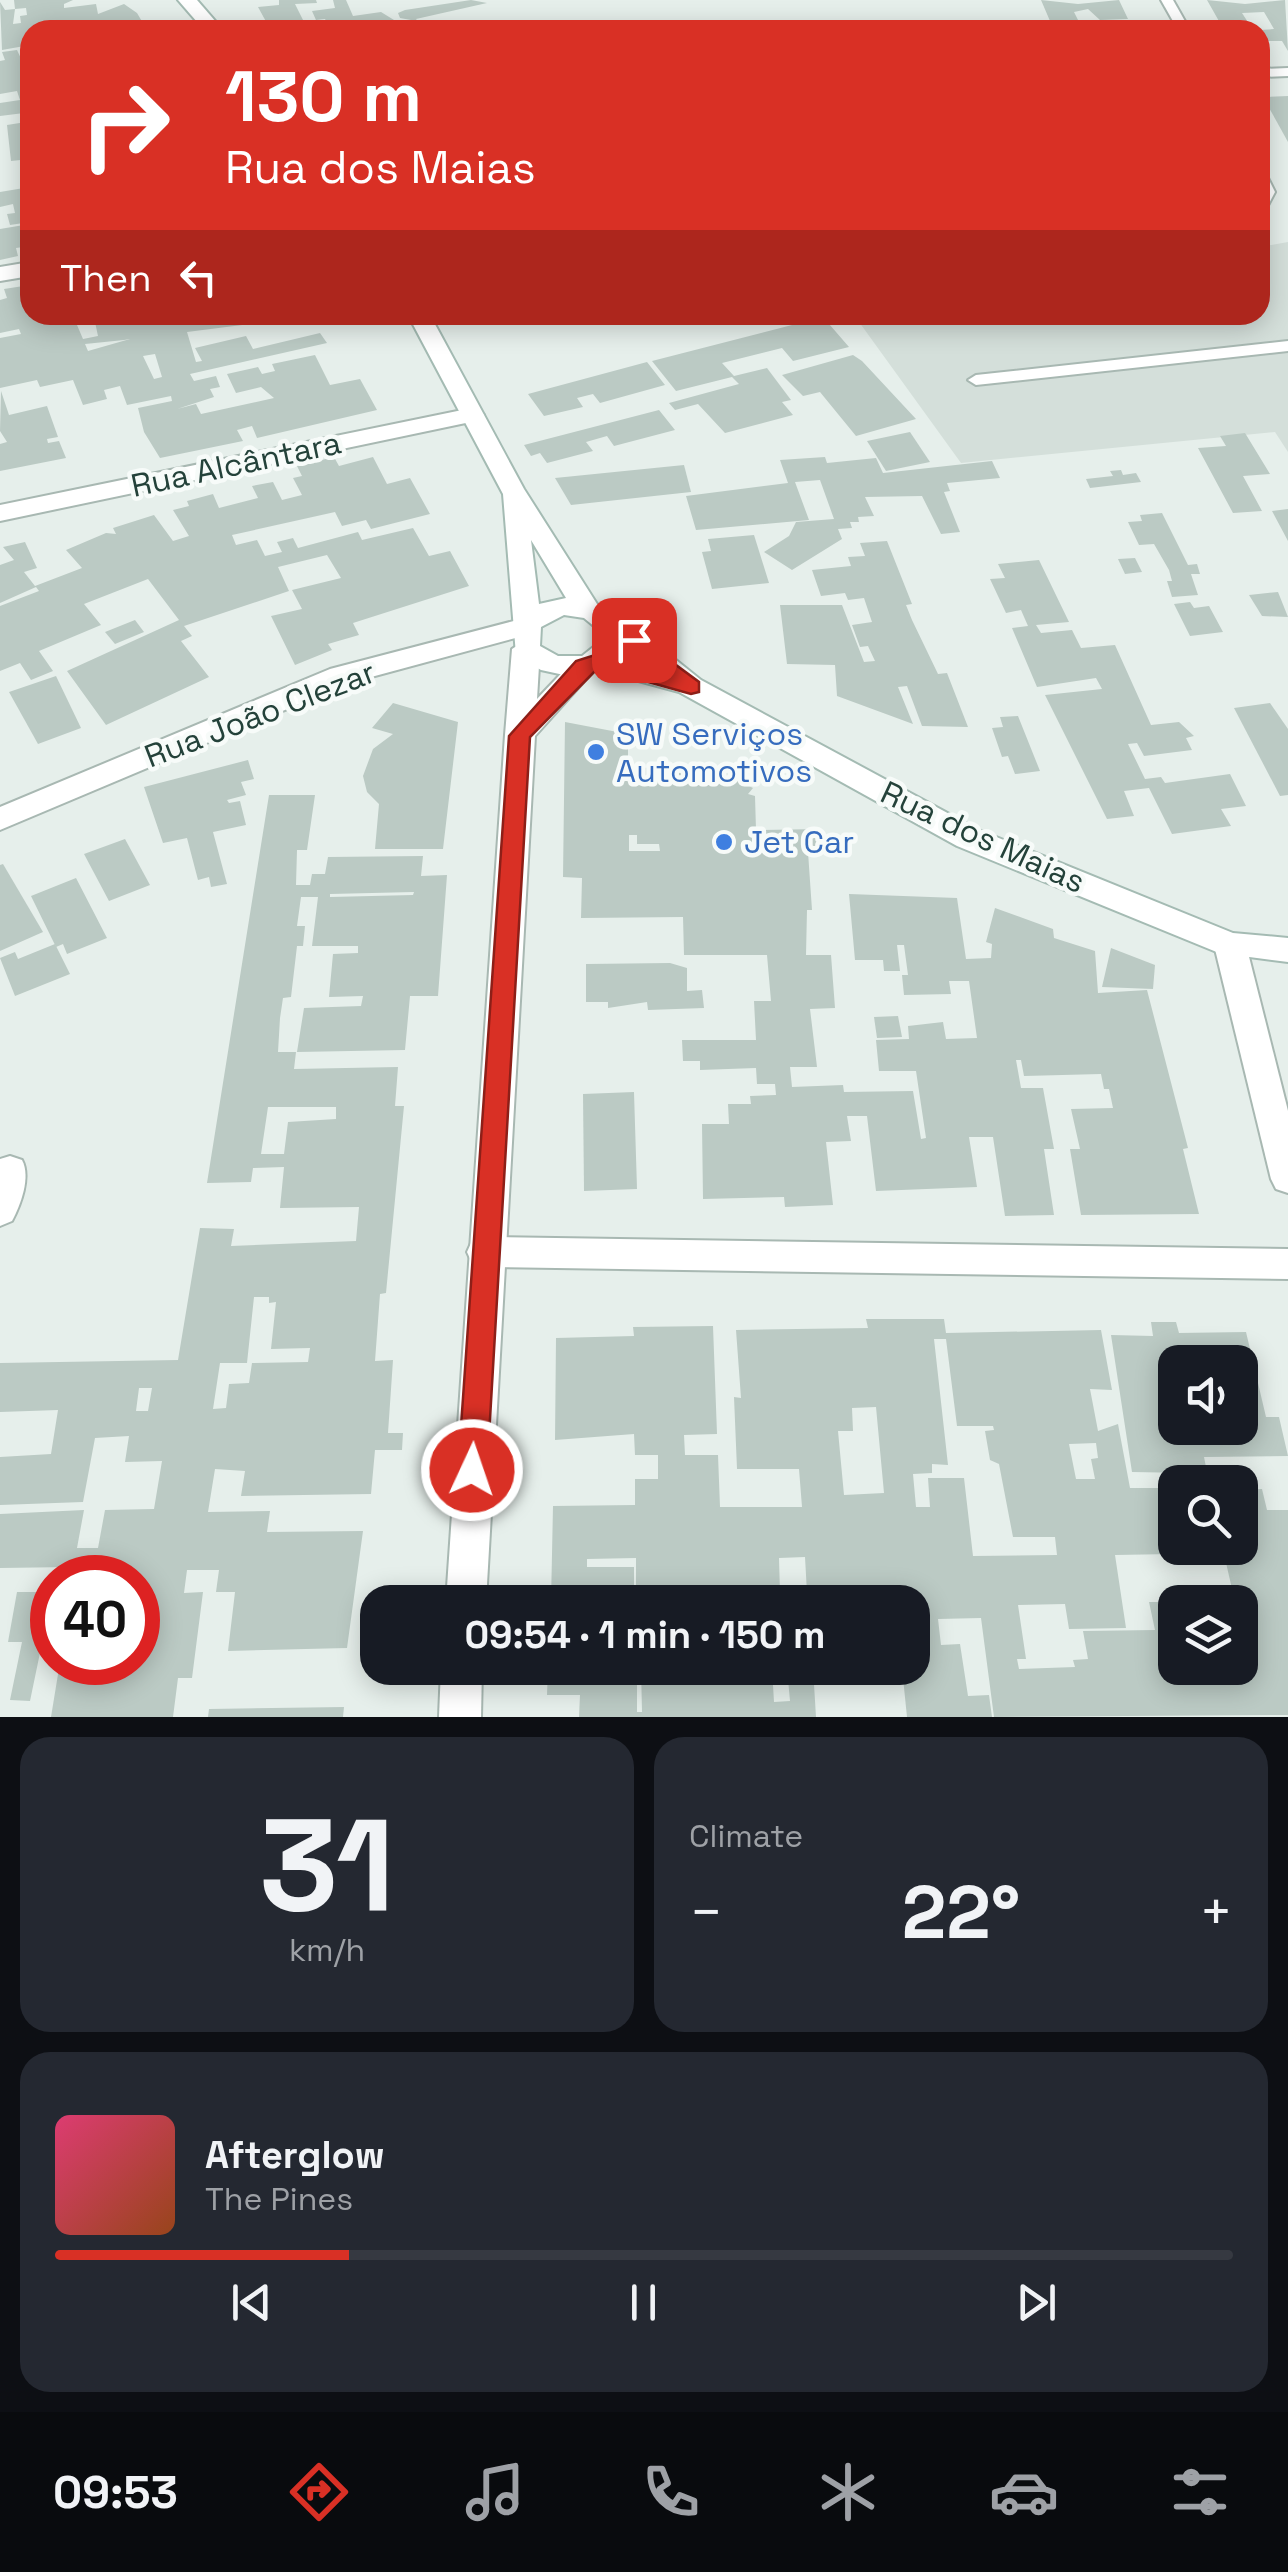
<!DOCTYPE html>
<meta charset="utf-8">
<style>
body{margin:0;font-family:"Space Grotesk",sans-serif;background:#242831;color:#f1f3f6;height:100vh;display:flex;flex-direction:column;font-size:38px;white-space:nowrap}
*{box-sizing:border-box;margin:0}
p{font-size:32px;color:#9ea1a6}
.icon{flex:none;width:55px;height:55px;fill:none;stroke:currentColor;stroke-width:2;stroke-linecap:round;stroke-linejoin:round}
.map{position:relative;height:1717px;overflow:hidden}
.details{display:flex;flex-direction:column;gap:20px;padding:20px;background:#0d0f14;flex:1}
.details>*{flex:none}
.guide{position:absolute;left:20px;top:20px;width:1250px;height:305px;border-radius:30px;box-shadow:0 5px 25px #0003;background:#d93025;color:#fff;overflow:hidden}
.controls{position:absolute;left:1158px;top:1345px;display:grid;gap:20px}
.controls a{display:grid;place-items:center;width:100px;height:100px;border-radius:20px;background:#171b24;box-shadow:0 5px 25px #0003;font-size:50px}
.speed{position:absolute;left:30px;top:1555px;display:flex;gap:20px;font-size:50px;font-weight:700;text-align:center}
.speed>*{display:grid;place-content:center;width:130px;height:130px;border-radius:50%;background:#171b24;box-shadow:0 5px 25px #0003;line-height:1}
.speed .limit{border:15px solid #d22;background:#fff;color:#111}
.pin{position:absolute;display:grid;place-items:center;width:85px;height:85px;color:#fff;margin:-42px;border-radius:20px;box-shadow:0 5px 15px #0006}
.me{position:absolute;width:110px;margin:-55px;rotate:3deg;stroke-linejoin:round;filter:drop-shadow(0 0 8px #0008)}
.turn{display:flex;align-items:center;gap:35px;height:210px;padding:0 40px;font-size:45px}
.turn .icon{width:130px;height:130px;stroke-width:2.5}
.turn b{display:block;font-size:70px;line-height:85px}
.then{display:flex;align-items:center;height:95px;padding:0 40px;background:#0003;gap:20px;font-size:38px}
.big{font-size:75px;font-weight:700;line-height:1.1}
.details .widget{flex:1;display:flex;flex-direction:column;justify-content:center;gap:15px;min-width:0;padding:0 35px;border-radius:30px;background:#242831}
.details .dial{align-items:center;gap:0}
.dial b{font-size:130px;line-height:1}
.song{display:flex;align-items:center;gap:30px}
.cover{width:120px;height:120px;border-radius:15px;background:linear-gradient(135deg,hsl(340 70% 55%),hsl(20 70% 35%))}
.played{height:10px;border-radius:5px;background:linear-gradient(90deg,#d93025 25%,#363941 25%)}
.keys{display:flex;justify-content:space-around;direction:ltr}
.heat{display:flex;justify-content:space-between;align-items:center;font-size:55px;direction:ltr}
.details .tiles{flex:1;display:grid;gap:20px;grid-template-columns:1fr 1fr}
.widget:last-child{grid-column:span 2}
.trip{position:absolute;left:360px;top:1585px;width:570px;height:100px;border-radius:30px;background:#171b24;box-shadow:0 5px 25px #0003;font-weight:700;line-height:100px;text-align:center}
.dock{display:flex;height:160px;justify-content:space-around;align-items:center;background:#090b0e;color:#9ea1a6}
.dock .icon{width:70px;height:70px}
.dock .active{color:#d93025}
.dock b{font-size:45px;color:#f1f3f6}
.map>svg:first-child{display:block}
</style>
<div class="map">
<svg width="1288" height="1717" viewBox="0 0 1288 1717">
<rect width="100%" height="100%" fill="#e6efeb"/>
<polygon fill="#d4dfda" points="1288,242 1288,452 1275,432 961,463 854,315 1260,315 1260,247"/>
<g fill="#bbcac4" fill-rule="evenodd">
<polygon points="14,0 73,0 64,4 64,8 96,4 98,14 124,4 137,13 147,30 74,30 72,22 34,28 30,45 2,50 0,2 5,10 15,9 13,24 21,23 20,16 27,15 26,8 15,9"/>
<polygon points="279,0 316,0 317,3 295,4 304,22 269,27 258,7 279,5"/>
<polygon points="333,0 346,0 353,16 381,12 394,20 363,30 331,30 325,19 316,20 312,11 335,8"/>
<polygon points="471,0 487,3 416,19 419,23 409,25 412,30 368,30 411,20 400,18 398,13 405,10"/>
<polygon points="1041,0 1078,4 1119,0 1128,19 1100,20 1088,9 1074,12 1078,20 1050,21"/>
<polygon points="1207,0 1245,4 1285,0 1288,51 1282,41 1260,41 1260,30 1274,29 1264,12 1242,13 1253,30 1224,30"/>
<polygon points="17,50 24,65 30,64 30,159 11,161 7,125 26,122 24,113 0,116 0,103 20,100 17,91 0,94 0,61 5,60 2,52"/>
<polygon points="1288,96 1288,142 1263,97"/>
<polygon points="30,187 30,222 10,225 7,214 15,213 13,204 0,207 0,192"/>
<polygon points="30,224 30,246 16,248 18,256 0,260 0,229"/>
<path d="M30,285V315H145L147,324L185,315H272L273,321L187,332L196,362L202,361L195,348L246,336L253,349L320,333L327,343L190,374L194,381L216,376L220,387L210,389L214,397L177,409L196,404L201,414L274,398L261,387L236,393L227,374L258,367L262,374L275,371L272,364L315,355L330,385L360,379L377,410L257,438L252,426L237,430L243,441L160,458L144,432L138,408L172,401L171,396L127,405L120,386L104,390L107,399L83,405L73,380L40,387L37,380L0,388V338L21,334L19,329L0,333V300L7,298L4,289ZM95,322L98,336L83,339L77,325ZM130,339L88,351L85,344L124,340ZM155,354L162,377L154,379L143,356Z"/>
<polygon points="823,317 849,347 793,361 782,348 722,363 734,376 767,368 791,400 782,402 793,415 725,433 698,404 675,410 669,403 739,384 732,377 676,391 652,361"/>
<polygon points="853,355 862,361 916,419 856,436 820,392 803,396 782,375"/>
<polygon points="647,362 665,385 600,403 593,394 577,398 583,407 544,416 528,394"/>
<polygon points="1,391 9,415 47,406 58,437 47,439 48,443 59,441 66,458 0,471 0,444 7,442 0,431"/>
<polygon points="659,410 675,430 614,446 607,436 586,442 593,451 547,463 540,453 531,456 524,445"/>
<polygon points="910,432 930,462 886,471 867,441"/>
<polygon points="1245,433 1270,474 1243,476 1262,511 1233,513 1198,448 1226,446 1220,436"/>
<polygon points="334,457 339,466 373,457 387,484 410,478 430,514 371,529 366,520 342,526 335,512 232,535 236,545 257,540 265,556 282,552 277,542 293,538 298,548 358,532 362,540 413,528 429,556 450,551 469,586 353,623 359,635 328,644 332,650 295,665 271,616 302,609 292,590 341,578 327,555 278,567 289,591 184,626 192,636 181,641 209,677 106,725 67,671 179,620 148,579 84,604 101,625 39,651 53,671 31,680 20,663 0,671 0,606 39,591 36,587 0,603 0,565 14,560 3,547 25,542 37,568 24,572 35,586 82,568 66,550 106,533 116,534 113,528 154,515 173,541 189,536 173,510 189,506 187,501 213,494 219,508 258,498 252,486 273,482 282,500 302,495 293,478 302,476 297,466"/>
<polygon points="825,457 827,463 876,458 883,473 992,461 1000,478 947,483 950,491 944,492 960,532 941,534 922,496 865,497 874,516 858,517 859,522 850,522 852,528 838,529 842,539 792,570 764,552 789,536 796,522 834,519 820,480 795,482 809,520 696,530 686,496 788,483 780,460"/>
<polygon points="684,465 691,492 571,505 555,478"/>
<polygon points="1121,470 1123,475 1136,473 1141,482 1090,488 1086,479 1113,476 1110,471"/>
<polygon points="1288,509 1288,541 1272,511"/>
<polygon points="1162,513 1188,565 1197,564 1200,574 1191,574 1198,595 1172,597 1167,581 1172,581 1169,570 1154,544 1139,545 1128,522 1142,521 1140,515"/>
<polygon points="754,535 769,583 712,589 702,552 711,551 708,539"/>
<polygon points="887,541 912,604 906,605 912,620 938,674 947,673 968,727 922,726 907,686 898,687 913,724 837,696 835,665 787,664 780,605 842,605 864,662 875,661 868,646 860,647 852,625 872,622 864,598 848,600 845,593 821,596 812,570 851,566 848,557 865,556 860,543"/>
<polygon points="1135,558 1142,572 1125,574 1118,559"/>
<polygon points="1039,560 1069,622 1036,625 1041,633 1072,630 1081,648 1115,645 1151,725 1179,722 1194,736 1186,738 1192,750 1144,756 1137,743 1128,744 1145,779 1161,777 1165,783 1230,774 1246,806 1221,809 1231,826 1172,834 1149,788 1124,791 1134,816 1107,819 1045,695 1102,689 1096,678 1037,687 1012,628 1028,626 1021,610 1006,613 990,579 1005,578 998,564"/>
<polygon points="1278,592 1288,617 1262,616 1249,595"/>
<polygon points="1190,602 1194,608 1209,606 1223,632 1190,636 1174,604"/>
<polygon points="135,620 144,632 115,644 105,632"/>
<polygon points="56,676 81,728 38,744 9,692"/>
<polygon points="393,703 458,722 443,849 375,849 379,804 367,792 363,776 373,749 393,734 372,728"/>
<polygon points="1270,703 1288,729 1288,795 1280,796 1234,708"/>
<polygon points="1018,716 1040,771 1015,774 1008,756 1002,757 992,728 1003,727 1000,717"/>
<path d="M565,722L628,734V768L692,767L701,772L708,766L728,776L724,780L732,778L753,788L748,794L755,796L756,830L821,829L823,851L808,852L812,910H807L806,955H831L835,1008L810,1009L817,1067H790L792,1087L843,1085L844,1092L913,1091L921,1139L926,1138L916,1071H879L876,1040L909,1039L908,1026L943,1022L946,1039L977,1038L969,981H949L951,994L904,995L902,975H908L904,945H897L900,971H884L883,960H855L849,894L957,898L966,959L991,958L992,944L986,942L995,908L1053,929L1054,938L1095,951L1098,993L1147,990L1188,1148L1183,1149L1199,1214L1081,1215L1070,1149H1080L1071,1109L1113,1108L1109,1089H1104L1101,1074L1024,1076L1021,1060H1016L1021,1088H1043L1054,1149H1044L1054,1215L1005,1216L993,1137H969L977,1187L876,1191L867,1116H847L851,1141L826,1142L833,1205L785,1207L784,1197L703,1199L702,1124H729L728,1104H751L750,1096L776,1095L775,1084H757L756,1068L700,1070V1061H683L682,1040H756L754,1001H771L767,955H684L683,917L581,918L582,878L563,877ZM629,835H637V844H659L660,851H629Z"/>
<polygon points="248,760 254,779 241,782 246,795 227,800 229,803 240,801 246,825 213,832 227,884 211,887 209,877 198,880 187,838 163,843 144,787"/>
<path d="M269,795H315L307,850H297L296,885H310L312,874H325L328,857L423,856L421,876L447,875L438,996H410L405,1050L297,1052L304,1008L361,1006L363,996L329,997L333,954L358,953V946H374H312L318,897H301L297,926H305L303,946H297L291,997L283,998L280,1018L278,1052H296L294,1069L398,1067L395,1106H404L386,1293L380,1294L375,1361L393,1360L388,1433H403L402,1450H375L371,1494L241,1496L245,1471L215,1469L208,1512L270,1511L267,1532L363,1531L347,1648L228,1651L235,1592H216L219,1570H187L184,1593L203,1592L192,1678H178L173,1717H51L60,1662H138V1578H92L95,1561L72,1562L71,1567L0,1568V1514L84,1510L77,1548H98L105,1510L154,1509L162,1461L125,1462L129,1436L95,1438L83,1502L0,1505V1457L51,1454L58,1410L0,1412V1363L178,1360L200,1228L234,1229L231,1246L356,1241L359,1207L280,1208L284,1167L253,1168L251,1182L207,1183ZM414,892L413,895L330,897V894ZM268,1107H336V1119L288,1122L284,1154H261ZM254,1297H269V1303L276,1302L271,1349L310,1348L308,1362L252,1363L249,1383L229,1384L226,1408L213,1409L220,1363H247ZM139,1388H152L148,1411H136Z"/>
<polygon points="125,839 150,885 109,901 84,854"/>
<polygon points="3,864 43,932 0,951 0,865"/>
<polygon points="76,878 107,938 67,954 63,944 56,947 31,896"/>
<polygon points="55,944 70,974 15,996 0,958 15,952 18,959"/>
<polygon points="1111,948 1155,965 1153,989 1102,987"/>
<polygon points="670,963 687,968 687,991 702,990 704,1008 648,1010 647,1002 608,1008 608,1002 586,1002 586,964"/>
<polygon points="898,1016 902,1037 877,1038 874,1017"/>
<polygon points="634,1092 637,1189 584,1191 583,1094"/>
<path d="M866,1319H944L946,1333L1101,1330L1112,1390L1090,1389L1098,1431L1118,1424L1130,1488H1159L1172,1554L1115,1555L1126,1628L1069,1629L1065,1604L1018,1605L1026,1659H1017L1019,1669L1075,1667L1073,1660L1088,1659L1083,1631L1155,1630L1149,1602H1175V1668H1240V1602H1235L1224,1554L1184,1555L1183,1548H1240V1490L1262,1489L1267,1510H1288V1715L994,1717L981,1618L938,1619L941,1645L960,1644L968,1696L989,1695L992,1717H907L902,1668H912V1602H686V1592L647,1597L648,1592L636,1593V1558L587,1559V1567H634V1602H551L553,1506L635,1505V1479H658V1455H635L634,1434L555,1440L556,1338L634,1336L633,1327L713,1326L717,1434L684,1435L685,1455H718L720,1507H802L799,1469H737L734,1397L741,1398L736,1330L868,1328ZM934,1339H946L957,1426H993L994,1430L985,1431L990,1460L999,1464L1013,1537H1055L1057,1555L973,1556L964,1478H928L930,1507H916L913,1474L932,1473V1464L948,1465ZM876,1407L884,1493L844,1495L838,1431H853L852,1408ZM1096,1443L1098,1458L1091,1459L1095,1479H1076L1069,1444ZM805,1557L807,1593H780L779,1558Z"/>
<path d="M1151,1322H1176L1179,1333L1246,1332L1266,1417H1279L1288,1456L1204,1457L1209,1482H1189L1188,1473L1132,1472L1111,1335L1153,1336ZM1175,1362H1240V1428H1175Z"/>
<polygon points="17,1592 52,1592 52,1648 41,1648 30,1701 10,1700 22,1642 8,1642"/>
<polygon points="548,1668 637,1668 637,1712 642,1712 641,1668 772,1668 774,1702 790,1701 787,1668 813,1668 816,1717 579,1717 580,1695 547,1695"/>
<polygon points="344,1707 343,1717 208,1717 209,1709"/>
</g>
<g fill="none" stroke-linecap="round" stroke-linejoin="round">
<g stroke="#a8b8b2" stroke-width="4">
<g id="service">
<polygon points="1161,0 1173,0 1190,30 1178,30"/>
<polygon points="1288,68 1288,76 1260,77 1260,69"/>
<polygon points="1260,171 1265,172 1275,192 1265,211 1260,212"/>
<polygon points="1288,341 1288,351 976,385 968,380 976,375"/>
</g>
</g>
<g stroke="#a8b8b2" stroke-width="4">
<g id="minor">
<polygon points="30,262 30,276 0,281 0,267"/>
<polygon points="472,408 484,415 480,420 0,521 0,505"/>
<polygon points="525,618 538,627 534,633 349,683 0,830 0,807 330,669"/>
<polygon points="1230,933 1241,937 1246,945 1288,1111 1288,1193 1276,1189 1271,1179 1214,945 1219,937"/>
<path d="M10,1156L22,1160C31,1177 21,1204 12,1221L0,1226V1159Z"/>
<polygon points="485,1237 1288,1249 1288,1279 485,1267 472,1263 467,1252 472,1241"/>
</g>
</g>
<g stroke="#a8b8b2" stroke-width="4">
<g id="tertiary">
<polygon points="526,640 540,649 537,699 574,660 584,657 598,666 535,736 486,1602 446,1602 505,735 512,649"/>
<polygon points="441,1668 482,1668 481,1717 439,1717"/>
</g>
</g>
<g stroke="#a4bbb3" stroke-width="4">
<g id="secondary">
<polygon points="178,0 197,0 223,30 204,30"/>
<path d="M408,315H430L524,489L597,604L615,611L701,680L979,830L1233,933L1288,938V962L1219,953L957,846L679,692L598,670L564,675L541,670L516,655L503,494ZM531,540L566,598L539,604ZM564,615L584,618L601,632L597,644L582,656H558L540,646L541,627ZM624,646L647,665L616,657Z"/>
</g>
</g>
<use href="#service" fill="#fff" fill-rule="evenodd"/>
<use href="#minor" fill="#fff" fill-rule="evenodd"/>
<use href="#tertiary" fill="#fff" fill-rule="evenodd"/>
<use href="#secondary" fill="#fff" fill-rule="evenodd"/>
</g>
<polygon fill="#d93025" stroke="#8d1f18" stroke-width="2.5" points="634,634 699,682 699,692 691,694 598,668 530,737 487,1470 483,1480 472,1484 462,1480 458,1470 509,736 576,661 598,654 658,670 627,645 624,640"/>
<g fill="#3f7fe0" stroke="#f7fbf9" stroke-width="4">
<circle cx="596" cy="752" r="10"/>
<circle cx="724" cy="842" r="10"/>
</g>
<g text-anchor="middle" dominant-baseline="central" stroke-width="9" stroke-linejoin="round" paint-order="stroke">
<g font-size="32" fill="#24423a" stroke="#f7fbf9">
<text transform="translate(236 464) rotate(-12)">Rua Alcântara</text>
<text transform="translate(260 714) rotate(-21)">Rua João Clezar</text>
<text transform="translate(983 837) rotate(25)">Rua dos Maias</text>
</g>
<g font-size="32" fill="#366cbe" stroke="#f7fbf9" text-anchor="start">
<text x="616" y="734">SW Serviços<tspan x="616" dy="37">Automotivos</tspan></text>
<text x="744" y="842">Jet Car</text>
</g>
</g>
</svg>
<div class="controls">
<a><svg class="icon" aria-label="sound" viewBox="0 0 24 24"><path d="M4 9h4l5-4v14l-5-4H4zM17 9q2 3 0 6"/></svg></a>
<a><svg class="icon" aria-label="search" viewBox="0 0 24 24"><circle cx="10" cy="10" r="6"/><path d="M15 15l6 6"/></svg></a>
<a><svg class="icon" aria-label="layers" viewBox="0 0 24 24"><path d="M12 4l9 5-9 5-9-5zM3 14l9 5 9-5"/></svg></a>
</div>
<div class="speed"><div class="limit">40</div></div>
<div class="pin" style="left:634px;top:640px;background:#d93025"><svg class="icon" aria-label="arrive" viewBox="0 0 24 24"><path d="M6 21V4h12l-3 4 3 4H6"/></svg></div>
<svg class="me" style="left:472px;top:1470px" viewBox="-20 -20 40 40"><circle r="17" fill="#d93025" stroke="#fff" stroke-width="3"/><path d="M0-11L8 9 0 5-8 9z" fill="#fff"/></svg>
<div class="trip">09:54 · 1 min · 150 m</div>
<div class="guide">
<div class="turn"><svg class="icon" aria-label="right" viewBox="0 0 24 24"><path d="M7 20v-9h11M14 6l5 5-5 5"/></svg><div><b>130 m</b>Rua dos Maias</div></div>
<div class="then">Then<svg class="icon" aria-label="left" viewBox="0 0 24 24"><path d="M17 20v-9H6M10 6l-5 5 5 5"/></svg></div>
</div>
</div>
<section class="details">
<div class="tiles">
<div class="widget dial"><b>31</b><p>km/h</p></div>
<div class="widget"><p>Climate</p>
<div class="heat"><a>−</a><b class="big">22°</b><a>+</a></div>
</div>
<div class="widget">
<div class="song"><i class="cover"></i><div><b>Afterglow</b><p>The Pines</p></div></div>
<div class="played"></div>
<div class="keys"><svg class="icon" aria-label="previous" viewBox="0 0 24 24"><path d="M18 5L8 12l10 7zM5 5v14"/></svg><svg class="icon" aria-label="pause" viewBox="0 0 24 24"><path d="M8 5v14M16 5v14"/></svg><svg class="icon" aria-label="next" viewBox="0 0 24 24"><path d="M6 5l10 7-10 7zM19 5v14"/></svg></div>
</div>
</div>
</section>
<nav class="dock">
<b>09:53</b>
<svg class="icon active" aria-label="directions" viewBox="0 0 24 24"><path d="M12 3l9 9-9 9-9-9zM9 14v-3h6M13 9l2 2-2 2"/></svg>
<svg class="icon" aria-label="music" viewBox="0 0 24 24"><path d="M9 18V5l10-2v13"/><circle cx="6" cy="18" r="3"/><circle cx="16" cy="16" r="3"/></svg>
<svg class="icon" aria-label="phone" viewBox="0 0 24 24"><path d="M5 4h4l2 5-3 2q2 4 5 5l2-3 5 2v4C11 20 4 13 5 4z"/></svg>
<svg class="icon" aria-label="climate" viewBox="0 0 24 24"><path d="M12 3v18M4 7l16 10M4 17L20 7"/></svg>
<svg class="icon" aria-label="car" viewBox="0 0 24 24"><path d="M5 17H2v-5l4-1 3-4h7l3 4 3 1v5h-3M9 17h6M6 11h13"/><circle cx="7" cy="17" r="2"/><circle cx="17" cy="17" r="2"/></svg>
<svg class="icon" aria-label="filters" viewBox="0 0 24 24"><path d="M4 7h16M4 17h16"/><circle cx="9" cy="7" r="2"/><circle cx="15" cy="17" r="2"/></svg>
</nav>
